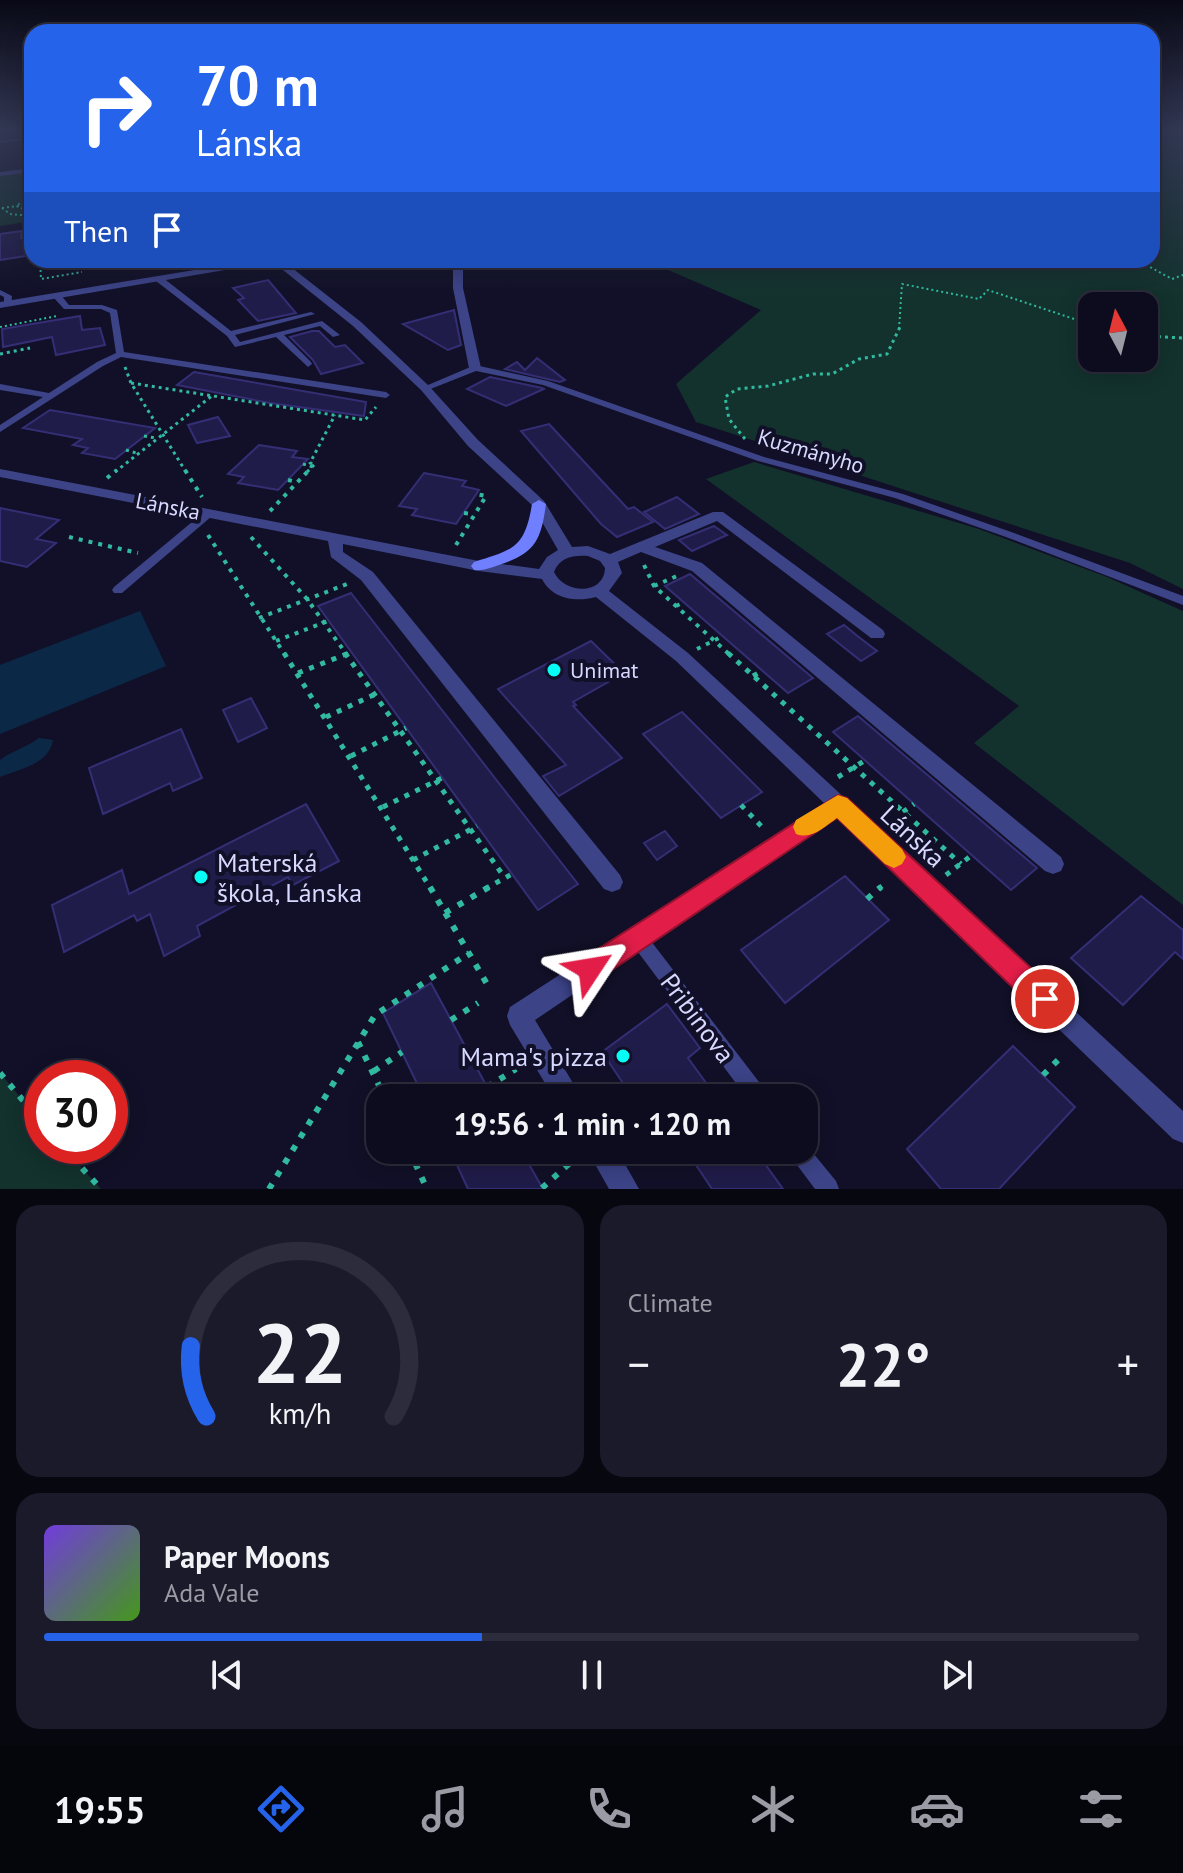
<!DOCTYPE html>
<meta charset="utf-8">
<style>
body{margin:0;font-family:"PT Sans",sans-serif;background:#1b1a2b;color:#f1f3f6;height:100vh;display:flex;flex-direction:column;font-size:30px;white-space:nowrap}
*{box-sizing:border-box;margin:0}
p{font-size:26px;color:#9a9ba4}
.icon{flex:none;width:44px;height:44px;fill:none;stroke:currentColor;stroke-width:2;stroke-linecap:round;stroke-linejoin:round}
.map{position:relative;height:1189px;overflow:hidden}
.side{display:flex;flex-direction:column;gap:16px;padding:16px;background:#070710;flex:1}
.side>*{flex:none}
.guide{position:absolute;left:24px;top:24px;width:1136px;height:244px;border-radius:24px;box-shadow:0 4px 20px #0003,0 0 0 2px #2d2c3c;background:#2563eb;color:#fff;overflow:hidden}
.needle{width:52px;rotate:353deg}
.tools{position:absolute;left:1078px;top:292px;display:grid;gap:16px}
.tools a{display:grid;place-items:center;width:80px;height:80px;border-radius:16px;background:#0d0c1e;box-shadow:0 4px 20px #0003,0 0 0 2px #2d2c3c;font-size:40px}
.speed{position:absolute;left:24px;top:1060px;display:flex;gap:16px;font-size:40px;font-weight:700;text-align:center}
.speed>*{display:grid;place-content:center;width:104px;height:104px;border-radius:50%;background:#0d0c1e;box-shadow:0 4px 20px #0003,0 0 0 2px #2d2c3c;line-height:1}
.speed .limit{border:12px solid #d22;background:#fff;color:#111}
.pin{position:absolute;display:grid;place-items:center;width:68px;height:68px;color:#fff;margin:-34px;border:4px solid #fff;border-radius:50%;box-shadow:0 2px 8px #0007}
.me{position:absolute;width:88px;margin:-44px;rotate:57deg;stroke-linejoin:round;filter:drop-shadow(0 0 6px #0008)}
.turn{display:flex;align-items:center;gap:28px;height:168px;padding:0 40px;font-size:36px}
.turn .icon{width:104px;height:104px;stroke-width:2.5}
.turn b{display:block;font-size:56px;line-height:68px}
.then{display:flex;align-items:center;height:76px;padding:0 40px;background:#0003;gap:16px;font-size:30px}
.big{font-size:60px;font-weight:700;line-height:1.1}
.side .widget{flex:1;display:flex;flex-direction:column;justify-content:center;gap:12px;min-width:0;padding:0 28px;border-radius:24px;background:#1b1a2b}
.side .dial{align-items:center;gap:0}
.dial svg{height:208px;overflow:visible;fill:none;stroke:#2d2c3c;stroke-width:7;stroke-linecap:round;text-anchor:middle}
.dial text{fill:#f1f3f6;stroke:none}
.song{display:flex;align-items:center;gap:24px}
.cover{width:96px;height:96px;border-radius:12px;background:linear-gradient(135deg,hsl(260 70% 55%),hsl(100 70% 35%))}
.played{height:8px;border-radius:4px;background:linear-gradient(90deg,#2563eb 40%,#2d2c3c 40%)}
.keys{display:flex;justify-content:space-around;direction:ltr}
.heat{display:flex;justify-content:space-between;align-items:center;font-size:44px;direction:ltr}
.side .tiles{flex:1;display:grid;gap:16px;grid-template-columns:1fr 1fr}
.widget:last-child{grid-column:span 2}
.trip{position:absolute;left:366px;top:1084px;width:452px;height:80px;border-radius:24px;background:#0d0c1e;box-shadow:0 4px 20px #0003,0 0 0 2px #2d2c3c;font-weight:700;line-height:80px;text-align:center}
.tab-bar{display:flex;height:128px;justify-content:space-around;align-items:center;background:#05050c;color:#9a9ba4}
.tab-bar .icon{width:56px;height:56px}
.tab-bar .selected{color:#2563eb}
.tab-bar b{font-size:36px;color:#f1f3f6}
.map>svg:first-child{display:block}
</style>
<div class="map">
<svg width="1183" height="1189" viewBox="0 0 1183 1189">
<rect width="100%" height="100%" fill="#111028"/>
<g fill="#13322d" fill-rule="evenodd">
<path d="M1152,130H1183V589L1130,563L696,422L676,384L761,310L652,263L672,260H1152ZM1092,306H1144V358H1092Z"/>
<polygon points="32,170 32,221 0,226 0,175"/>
<polygon points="754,462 979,529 1107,577 1183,611 1183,905 974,743 1019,706 706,479"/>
<polygon points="0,1073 42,1123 42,1146 62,1146 101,1189 0,1189"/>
</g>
<g fill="#0b2947">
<polygon points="140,611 166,666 0,734 0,665"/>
<path d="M39,738L53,740C49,764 20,769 0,777V760C12,751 27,747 39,738Z"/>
</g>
<g fill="#201c49" stroke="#342f75" stroke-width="2">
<polygon points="22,231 21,238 26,238 26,256 0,260 0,234"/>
<polygon points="268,280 296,313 258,321 238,300 244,298 233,288"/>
<polygon points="454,310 461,345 448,350 403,324"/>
<polygon points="80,316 82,330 100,328 105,345 56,355 52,337 3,347 2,329"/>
<polygon points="312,331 319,331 335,347 345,345 363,363 321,374 313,360 290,337"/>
<polygon points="537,358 565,380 560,382 505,369 517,362 525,370"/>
<polygon points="194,372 366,402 364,416 270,403 177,385"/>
<polygon points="490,377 542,388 544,389 506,406 467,389"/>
<polygon points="50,410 155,428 115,459 82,453 88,448 73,445 82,439 23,428"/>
<polygon points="218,417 230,436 197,443 188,425"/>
<polygon points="549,424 628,509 634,507 653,522 617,537 601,524 521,431"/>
<polygon points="259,445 297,451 292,457 308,459 278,490 238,483 244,477 228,474"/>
<polygon points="424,473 466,481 462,486 479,490 456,524 412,515 417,509 399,506"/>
<polygon points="677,497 699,514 665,529 644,512"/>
<polygon points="0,508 59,520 36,539 56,543 27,567 0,561"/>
<polygon points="714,526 727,535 692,551 679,540"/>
<polygon points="690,574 813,678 788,693 665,586"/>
<polygon points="351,593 498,782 578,884 538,910 318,606"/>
<polygon points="844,625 860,638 877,651 861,661 827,634"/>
<polygon points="591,641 624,673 573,702 576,705 573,706 622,758 559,796 543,776 566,765 498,689"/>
<polygon points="251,698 267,728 238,742 223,710"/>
<polygon points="682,712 762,792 721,818 643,734"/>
<polygon points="858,716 1037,868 1011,890 833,732"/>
<polygon points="181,729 202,778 173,791 170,783 103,814 89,768"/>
<polygon points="306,804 339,861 293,885 288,877 197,926 200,936 164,956 150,914 137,921 134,915 64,952 52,905 122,870 129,894"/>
<polygon points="665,831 677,846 657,860 644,843"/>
<polygon points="845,876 889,920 785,1003 741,950"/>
<polygon points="1141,896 1183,930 1183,959 1175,952 1123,1005 1071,958"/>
<polygon points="431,983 451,1020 493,1098 424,1098 383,1013"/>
<polygon points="667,1004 700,1048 688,1058 717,1098 633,1098 602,1052"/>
<polygon points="1013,1046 1075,1107 999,1189 941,1189 907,1149"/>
<polygon points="450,1150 521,1150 543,1189 468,1189"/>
<polygon points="686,1150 755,1150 783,1189 712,1189"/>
</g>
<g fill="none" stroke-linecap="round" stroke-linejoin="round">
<g stroke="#31baa0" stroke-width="2" stroke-dasharray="2 3" stroke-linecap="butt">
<polyline points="32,195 16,206 32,212"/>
<polyline points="2,208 10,214 32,216"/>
<polyline points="2,208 32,204"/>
<polyline points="40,260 41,279 82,272"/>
<polyline points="1075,260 1089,268 1114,260"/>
<polyline points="1137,260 1172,279 1183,275"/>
<polyline points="0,327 57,316"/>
<polyline points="899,329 902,284 979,299 988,290 1092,325"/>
</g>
<g stroke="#31baa0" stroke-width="3" stroke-dasharray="3 4" stroke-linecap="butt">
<polyline points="1144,336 1183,338"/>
<polyline points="0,354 30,348"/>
<polyline points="125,367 131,383 186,472"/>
<polyline points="131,383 365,420 376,407"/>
<polyline points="144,436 156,438"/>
<polyline points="745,439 729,419 725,397 737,389 768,386 813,374 832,374 859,359 887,354 900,327"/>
<polyline points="126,450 136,453"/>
<polyline points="303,464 313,467"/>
<polyline points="115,472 213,395"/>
<polyline points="307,472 315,464 310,463 335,415"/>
</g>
<g stroke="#31baa0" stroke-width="4" stroke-dasharray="4 6" stroke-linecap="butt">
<polyline points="185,470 202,497"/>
<polyline points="107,478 117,470"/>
<polyline points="288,480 297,482"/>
<polyline points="270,511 309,470"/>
<polyline points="464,513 474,514"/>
<polyline points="208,535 285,655"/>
<polyline points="69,537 138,553"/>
<polyline points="251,537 307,599 347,655"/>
<polyline points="456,545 486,496 476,494"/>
<polyline points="644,565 654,586 730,655"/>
<polyline points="654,586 677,576"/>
<polyline points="676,606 684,602"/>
<polyline points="259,618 347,584"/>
<polyline points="276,641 328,621"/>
<polyline points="697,649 723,636"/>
<polyline points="344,655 351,652"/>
</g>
<g stroke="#31baa0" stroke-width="5" stroke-dasharray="5 7" stroke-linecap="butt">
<polyline points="284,653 431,889"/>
<polyline points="345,653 505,878"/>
<polyline points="728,653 961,864"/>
<polyline points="298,673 349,653"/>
<polyline points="753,676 762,671"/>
<polyline points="326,717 380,692"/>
<polyline points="351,756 406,728"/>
<polyline points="838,777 864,761"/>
<polyline points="741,805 765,830"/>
<polyline points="383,807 442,778"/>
<polyline points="903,812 914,804"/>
<polyline points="413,860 477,826"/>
<polyline points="946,875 972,855"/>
<polyline points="485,889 512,874"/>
<polyline points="878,889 887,882"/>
</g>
<g stroke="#31baa0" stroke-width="6" stroke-dasharray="6 9" stroke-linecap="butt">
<polyline points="430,887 487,984"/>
<polyline points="867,899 881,887"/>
<polyline points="445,913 489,887"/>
<polyline points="451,1020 478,1003"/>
<polyline points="358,1042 385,1098"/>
<polyline points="374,1071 402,1052"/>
<polyline points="0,1073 42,1123"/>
<polyline points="1043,1075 1064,1054"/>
<polyline points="487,1087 516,1069"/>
<polyline points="62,1146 101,1189"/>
<polyline points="409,1150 427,1189"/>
<polyline points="542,1188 570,1163"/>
<polyline points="269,1189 375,1015 469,953"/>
</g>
<g fill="#3c4387" fill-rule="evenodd">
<polygon points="32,137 32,139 0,143 0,141"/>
<polygon points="32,168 32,172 0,176 0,172"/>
<polygon points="156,277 162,277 231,331 311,312 315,314 235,335 240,342 322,321 340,335 333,337 320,326 284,335 311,362 312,364 308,367 276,337 235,347 227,336 156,281"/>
<polygon points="0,290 12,296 11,306 4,304 4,297 0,295"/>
<polygon points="54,294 60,294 69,305 102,305 117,310 124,352 386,392 390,395 386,398 121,357 103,366 0,432 0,425 43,397 0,390 0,384 49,393 97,362 116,353 110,313 101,309 64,309 54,298"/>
<polygon points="475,365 548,381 764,457 903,494 1014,533 1183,596 1183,605 1006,537 895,498 758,461 543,385 476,371 428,390 422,390 421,388"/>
<polygon points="208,511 213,514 212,516 122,593 114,593 112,590 114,587 204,512"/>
<polygon points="638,930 644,932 766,1091 769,1098 747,1098 632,944 629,938 632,932"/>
<polygon points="804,1142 836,1181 839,1189 815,1189 791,1157 788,1150 804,1150"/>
</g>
<g fill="#3c4387" fill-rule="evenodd">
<path d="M255,260H282L361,322L429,386L478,440L544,501L572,547L588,546L610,554L713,512H723L883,630L885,634L883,638H871L717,521L655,547L702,563L1061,857L1064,864L1061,871L1053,874L1045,871L692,571L641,552L618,562L622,573L609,591L688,653L1183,1111V1143L1173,1139L837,816L535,1020L582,1098H554L510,1025L507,1016L510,1007L824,803L676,661L596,597C576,602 553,600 542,579L479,571L343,544V552L373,572L620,875L623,882L620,889L612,892L604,889L361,580L331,557L328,541L0,477V469L479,561L539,569L547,557L558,550L533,506L468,446L421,390L353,326L273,262L0,308V302ZM588,556L600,561L605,568C604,596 564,594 554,572C560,557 573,555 588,556Z"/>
<polygon points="453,260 463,260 463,288 481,368 475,371 469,368 453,288"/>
<polygon points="587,1150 617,1150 639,1189 609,1189"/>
</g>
<path fill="#707ffe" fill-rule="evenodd" d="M539,500L546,504C541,541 535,553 499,565C490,568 483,571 474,570L471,566L474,562C513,550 525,548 532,504Z"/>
</g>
<linearGradient id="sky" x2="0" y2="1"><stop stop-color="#090916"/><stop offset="0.44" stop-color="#323753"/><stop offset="1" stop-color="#323753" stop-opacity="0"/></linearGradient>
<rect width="1183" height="296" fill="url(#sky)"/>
<polygon fill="#e11d48" stroke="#92132f" stroke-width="2" points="838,795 847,798 1055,990 1059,999 1055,1009 1045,1013 1035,1009 837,818 600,978 590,982 581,978 577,969 581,960"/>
<path fill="#f59e0b" d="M838,795L847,798L902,849L906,857L902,864L894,868L885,864L837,818C824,827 812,840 796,834L793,827L796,820Z"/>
<g fill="#06fcf5" stroke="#111028" stroke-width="3">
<circle cx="554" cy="670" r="8"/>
<circle cx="201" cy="877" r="8"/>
<circle cx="623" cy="1056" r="8"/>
</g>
<g text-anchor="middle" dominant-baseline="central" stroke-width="8" stroke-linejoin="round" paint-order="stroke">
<g font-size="22" fill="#d8d9ff" stroke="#111028">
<text transform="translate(811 451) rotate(16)">Kuzmányho</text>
<text transform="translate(168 506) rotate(11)">Lánska</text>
</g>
<g font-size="22" fill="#d8d9ff" stroke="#111028" text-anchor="start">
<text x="570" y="670">Unimat</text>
</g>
<g font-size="26" fill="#d8d9ff" stroke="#111028">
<text transform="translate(913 836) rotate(43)">Lánska</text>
<text transform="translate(698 1018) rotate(53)">Pribinova</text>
</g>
<g font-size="26" fill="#d8d9ff" stroke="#111028" text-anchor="start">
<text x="217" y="862">Materská<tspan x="217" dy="30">škola, Lánska</tspan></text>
<text x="607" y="1056" text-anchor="end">Mama's pizza</text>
</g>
</g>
</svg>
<div class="tools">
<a><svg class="needle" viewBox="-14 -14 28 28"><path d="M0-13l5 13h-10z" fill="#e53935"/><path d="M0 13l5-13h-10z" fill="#9a9ba4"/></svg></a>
</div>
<div class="speed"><div class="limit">30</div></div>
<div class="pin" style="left:1045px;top:999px;background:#d93025"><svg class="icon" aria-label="arrive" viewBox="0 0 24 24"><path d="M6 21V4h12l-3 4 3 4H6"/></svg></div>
<svg class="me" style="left:590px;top:969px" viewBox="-20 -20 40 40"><path d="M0-17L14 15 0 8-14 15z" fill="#e11d48" stroke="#fff" stroke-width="4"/></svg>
<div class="trip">19:56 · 1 min · 120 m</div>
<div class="guide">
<div class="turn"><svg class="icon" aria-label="right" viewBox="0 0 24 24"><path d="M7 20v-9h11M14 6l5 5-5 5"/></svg><div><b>70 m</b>Lánska</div></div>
<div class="then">Then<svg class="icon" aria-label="arrive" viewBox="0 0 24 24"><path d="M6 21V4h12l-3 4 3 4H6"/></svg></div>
</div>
</div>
<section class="side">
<div class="tiles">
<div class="widget dial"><svg viewBox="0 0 100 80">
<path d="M14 69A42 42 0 1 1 86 69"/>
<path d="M14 69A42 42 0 0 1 8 42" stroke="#2563eb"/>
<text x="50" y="56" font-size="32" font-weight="700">22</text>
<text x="50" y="72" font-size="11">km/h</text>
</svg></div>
<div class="widget"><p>Climate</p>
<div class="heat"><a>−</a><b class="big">22°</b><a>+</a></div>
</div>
<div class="widget">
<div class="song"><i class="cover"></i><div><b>Paper Moons</b><p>Ada Vale</p></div></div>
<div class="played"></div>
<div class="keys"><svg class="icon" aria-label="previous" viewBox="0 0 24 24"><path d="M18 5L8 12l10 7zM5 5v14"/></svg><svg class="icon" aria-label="pause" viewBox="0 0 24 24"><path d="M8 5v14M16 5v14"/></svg><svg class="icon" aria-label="next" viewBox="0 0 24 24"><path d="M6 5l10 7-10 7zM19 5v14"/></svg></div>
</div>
</div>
</section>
<nav class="tab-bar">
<b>19:55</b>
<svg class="icon selected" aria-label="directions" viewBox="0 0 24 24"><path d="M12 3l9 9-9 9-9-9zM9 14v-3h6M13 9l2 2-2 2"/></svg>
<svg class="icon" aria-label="music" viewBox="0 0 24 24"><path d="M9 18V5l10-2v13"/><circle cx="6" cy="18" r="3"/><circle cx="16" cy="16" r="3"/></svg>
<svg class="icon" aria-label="phone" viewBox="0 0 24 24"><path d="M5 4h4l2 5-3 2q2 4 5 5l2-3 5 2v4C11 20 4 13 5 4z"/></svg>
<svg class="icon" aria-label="climate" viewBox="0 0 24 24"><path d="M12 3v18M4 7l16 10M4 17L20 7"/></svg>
<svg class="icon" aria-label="car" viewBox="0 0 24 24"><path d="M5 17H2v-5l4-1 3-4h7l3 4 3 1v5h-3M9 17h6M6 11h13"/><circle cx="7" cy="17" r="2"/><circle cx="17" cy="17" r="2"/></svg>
<svg class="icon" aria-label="filters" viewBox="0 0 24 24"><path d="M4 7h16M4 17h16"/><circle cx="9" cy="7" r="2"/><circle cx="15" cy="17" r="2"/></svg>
</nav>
